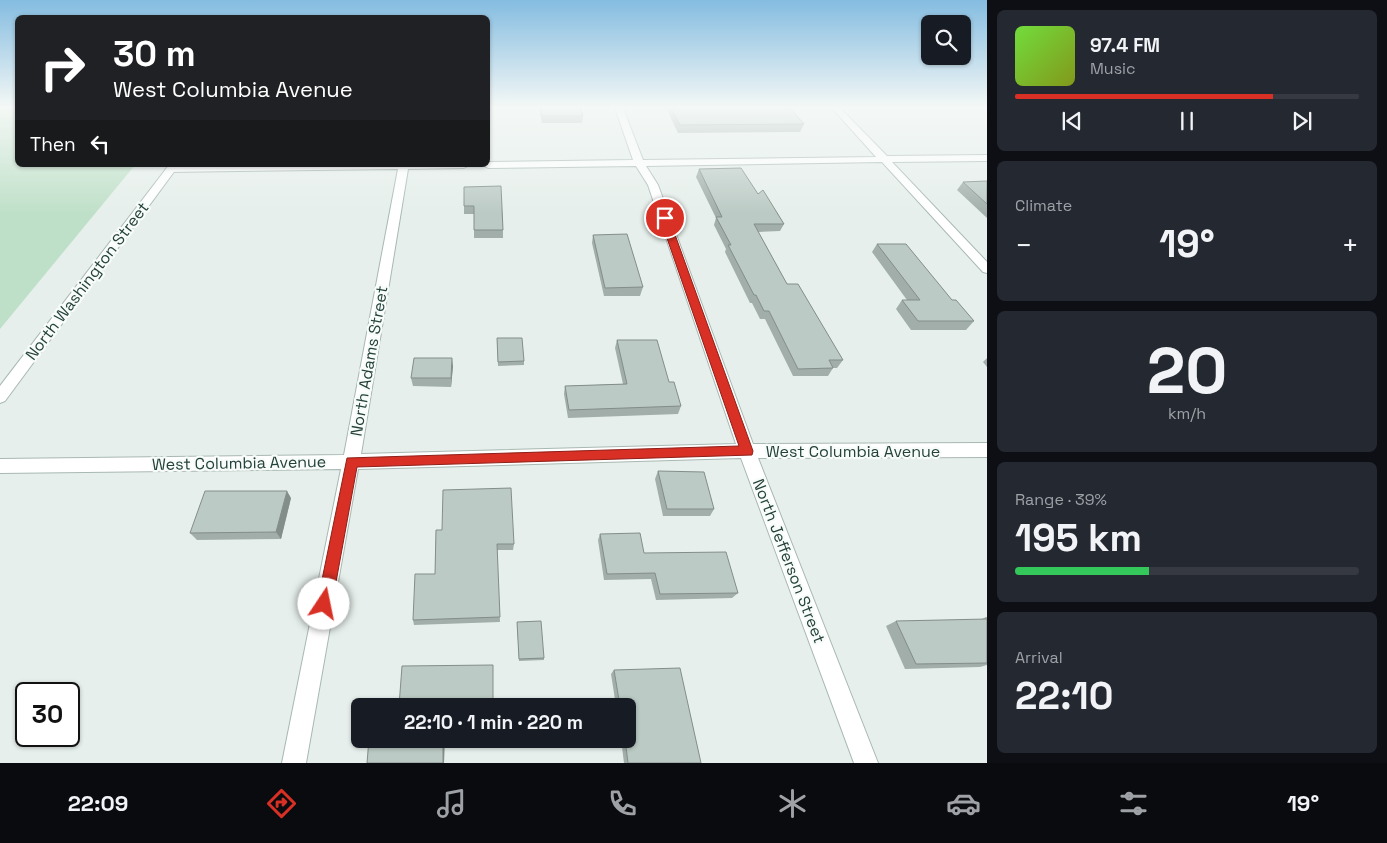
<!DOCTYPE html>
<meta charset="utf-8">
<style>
body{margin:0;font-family:"Space Grotesk",sans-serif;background:#242831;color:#f1f3f6;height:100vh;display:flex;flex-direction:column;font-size:19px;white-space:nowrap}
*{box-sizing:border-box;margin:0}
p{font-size:16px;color:#9ea1a6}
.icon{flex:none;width:28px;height:28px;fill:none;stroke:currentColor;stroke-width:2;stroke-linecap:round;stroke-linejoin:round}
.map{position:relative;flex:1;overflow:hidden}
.side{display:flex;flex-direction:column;gap:10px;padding:10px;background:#0d0f14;width:400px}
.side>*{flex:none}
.hud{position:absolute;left:15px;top:15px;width:475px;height:152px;border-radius:8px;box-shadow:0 1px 4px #0004;background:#202124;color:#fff;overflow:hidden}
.controls{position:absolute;left:921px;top:15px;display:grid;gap:10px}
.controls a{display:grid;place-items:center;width:50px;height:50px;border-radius:8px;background:#171b24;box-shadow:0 1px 4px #0004;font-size:25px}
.speed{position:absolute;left:15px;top:682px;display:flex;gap:10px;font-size:25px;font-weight:700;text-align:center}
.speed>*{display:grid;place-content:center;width:65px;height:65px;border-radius:50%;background:#171b24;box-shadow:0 1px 4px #0004;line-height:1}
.speed .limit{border:2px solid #111;border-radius:8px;background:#fff;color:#111}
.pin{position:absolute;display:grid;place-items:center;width:42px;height:42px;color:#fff;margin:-21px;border:2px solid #fff;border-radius:50%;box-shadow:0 1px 5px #0007}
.me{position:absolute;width:55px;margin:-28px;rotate:11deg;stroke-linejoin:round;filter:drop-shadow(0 0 4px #0008)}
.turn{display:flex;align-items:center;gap:18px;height:105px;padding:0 15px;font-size:22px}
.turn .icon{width:65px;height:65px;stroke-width:2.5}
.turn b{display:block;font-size:35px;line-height:42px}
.then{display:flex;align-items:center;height:48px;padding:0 15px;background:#0003;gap:10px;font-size:19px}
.big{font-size:38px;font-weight:700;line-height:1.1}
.side .tile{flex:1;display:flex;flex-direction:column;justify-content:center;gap:8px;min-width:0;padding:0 18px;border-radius:8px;background:#242831}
.side .dial{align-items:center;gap:0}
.dial b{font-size:65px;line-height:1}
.song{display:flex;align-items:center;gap:15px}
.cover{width:60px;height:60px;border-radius:8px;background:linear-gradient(135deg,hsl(100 70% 55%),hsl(70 70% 35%))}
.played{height:5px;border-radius:2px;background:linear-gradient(90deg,#d93025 75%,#363941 75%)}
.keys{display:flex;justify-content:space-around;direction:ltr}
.heat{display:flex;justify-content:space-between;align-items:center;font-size:28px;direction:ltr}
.charge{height:8px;border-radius:4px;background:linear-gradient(90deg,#34c759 39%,#363941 0)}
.trip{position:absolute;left:351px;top:698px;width:285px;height:50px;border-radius:8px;background:#171b24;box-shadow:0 1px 4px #0004;font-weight:700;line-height:50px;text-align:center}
.dock{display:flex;height:80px;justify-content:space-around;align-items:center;background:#090b0e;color:#9ea1a6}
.dock .icon{width:35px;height:35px}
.dock .active{color:#d93025}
.dock b{font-size:22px;color:#f1f3f6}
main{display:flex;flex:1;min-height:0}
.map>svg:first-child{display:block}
</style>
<main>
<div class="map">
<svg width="987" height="763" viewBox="0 0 987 763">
<rect width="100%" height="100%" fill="#e6efeb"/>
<polygon fill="#bfe0c8" points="0,108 17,108 18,165 135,165 0,329"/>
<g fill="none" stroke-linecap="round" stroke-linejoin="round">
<g stroke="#a8b8b2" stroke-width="2">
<polygon id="minor" points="615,108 623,108 643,160 876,157 832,108 840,108 887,156 987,155 987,161 892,162 987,262 987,273 983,272 882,162 646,166 658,185 753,444 987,443 987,457 758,458 878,763 854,763 741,458 358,469 306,763 282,763 341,469 0,473 0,459 344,455 398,169 166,172 165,170 170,167 469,165 464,168 408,169 361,454 736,444 648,185 636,166 488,168 483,165 488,165 488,162 633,160"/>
</g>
<g stroke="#a8b8b2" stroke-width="2">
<polygon id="tertiary" points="169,165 179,165 5,401 0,403 0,386"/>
</g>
<use href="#minor" fill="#fff" fill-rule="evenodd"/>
<use href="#tertiary" fill="#fff" fill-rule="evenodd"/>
</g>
<g fill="#a1aea9">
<polygon points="539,108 581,108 583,116 582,123 542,123"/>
<polygon points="666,108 790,108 804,124 800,132 678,133"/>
<polygon points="699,169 758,194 784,224 780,231 758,232 787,284 843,360 837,368 833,368 828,376 793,376 765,319 760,319 752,303 750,303 725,252 726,249 714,225 716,218 696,177"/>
<polygon points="987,181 987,218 957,190 963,182"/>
<polygon points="464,187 503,230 503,238 474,238 474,214 464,214"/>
<polygon points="593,235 643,287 640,296 604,296 592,243"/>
<polygon points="877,244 952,300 974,321 966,330 911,330 896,309 902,300 907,300 872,252"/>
<polygon points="497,338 524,361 524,365 498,366"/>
<polygon points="617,340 669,382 681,406 678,414 568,418 564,394 565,386 623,384 615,348"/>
<polygon points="987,358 987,367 983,362"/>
<polygon points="453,366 451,387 413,386 411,378"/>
<polygon points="658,471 714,509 710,516 663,516 655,479"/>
<polygon points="291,498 281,539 197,540 190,533"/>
<polygon points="436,530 514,544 513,550 497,550 500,622 414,625 413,620 435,574"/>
<polygon points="600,534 644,553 738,593 732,598 656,600 651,579 604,580 598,540"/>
<polygon points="986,617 987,617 987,665 980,667 905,669 886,626 896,621 980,620"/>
<polygon points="517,622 544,658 544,660 519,661"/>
<polygon points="614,670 701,763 624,763 621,739 628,739 628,706 616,706 611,674"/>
</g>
<g fill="#838d89">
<polygon points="452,358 453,366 451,387 451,378"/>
<polygon points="287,491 291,498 281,539 276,532"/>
<polygon points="443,739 445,739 444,763 443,763"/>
</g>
<g fill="#bbcac4" stroke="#838d89">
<polygon points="541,108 581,108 583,116 542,116"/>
<polygon points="671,108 790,108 804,124 680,125"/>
<polygon points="741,168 758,194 763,190 784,224 754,224 787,284 798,284 843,360 829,360 833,368 798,369 769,311 764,311 756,295 754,295 728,245 731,245 716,217 722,217 699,169"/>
<polygon points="987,181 987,204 963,182"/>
<polygon points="501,186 503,230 474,230 474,206 464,206 464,187"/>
<polygon points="627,234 643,287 605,288 593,235"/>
<polygon points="877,244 906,244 952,300 956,300 974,321 918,321 902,300 920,300"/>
<polygon points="497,338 522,338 524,361 498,362"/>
<polygon points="617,340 657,340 669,382 674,382 681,406 569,410 565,386 627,384"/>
<polygon points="414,358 452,358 451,378 411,378"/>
<polygon points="658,471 704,472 714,509 667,509"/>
<polygon points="511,488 514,544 497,544 500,617 413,620 415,574 435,574 436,530 442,530 443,490"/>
<polygon points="205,491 287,491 276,532 190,533"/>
<polygon points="640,533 644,553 726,552 738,593 660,594 655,573 607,574 600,534"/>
<polygon points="987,619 987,663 916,664 896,621"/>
<polygon points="541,621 544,658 519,659 517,622"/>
<polygon points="493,665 493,706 399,706 402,666"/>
<polygon points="680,668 701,763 628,763 625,739 628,739 628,706 620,706 614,670"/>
<polygon points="369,739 443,739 443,763 367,763"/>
</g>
<linearGradient id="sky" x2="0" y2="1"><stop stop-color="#84bce0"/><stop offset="0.5" stop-color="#f4f8f6"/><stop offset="1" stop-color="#f4f8f6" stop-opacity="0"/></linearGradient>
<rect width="987" height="214" fill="url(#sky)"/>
<polygon fill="#d93025" stroke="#8d1f18" points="665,215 669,218 753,451 752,455 357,467 332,604 330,609 324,611 319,609 317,604 347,458 739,446 660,218"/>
<g text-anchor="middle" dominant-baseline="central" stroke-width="4.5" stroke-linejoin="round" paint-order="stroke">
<g font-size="16" fill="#24423a" stroke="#f7fbf9">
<text transform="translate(87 281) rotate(-53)">North Washington Street</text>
<text transform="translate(369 361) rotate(-80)">North Adams Street</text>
<text x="853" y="451">West Columbia Avenue</text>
<text transform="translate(239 463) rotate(-1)">West Columbia Avenue</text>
<text transform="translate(789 561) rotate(69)">North Jefferson Street</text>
</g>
</g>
</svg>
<div class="controls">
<a><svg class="icon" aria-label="search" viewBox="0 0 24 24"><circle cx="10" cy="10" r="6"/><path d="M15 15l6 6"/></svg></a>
</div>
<div class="speed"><div class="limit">30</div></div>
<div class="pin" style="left:665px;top:218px;background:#d93025"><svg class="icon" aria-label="arrive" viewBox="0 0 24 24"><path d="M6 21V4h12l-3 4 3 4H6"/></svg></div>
<svg class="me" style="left:324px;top:604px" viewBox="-20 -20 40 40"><circle r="19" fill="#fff"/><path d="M0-13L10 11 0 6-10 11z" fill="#d93025"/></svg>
<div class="trip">22:10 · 1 min · 220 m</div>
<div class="hud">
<div class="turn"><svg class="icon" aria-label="right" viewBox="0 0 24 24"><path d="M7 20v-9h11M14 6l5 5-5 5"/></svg><div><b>30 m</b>West Columbia Avenue</div></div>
<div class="then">Then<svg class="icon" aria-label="left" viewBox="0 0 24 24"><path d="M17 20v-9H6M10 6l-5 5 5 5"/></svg></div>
</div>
</div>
<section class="side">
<div class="tile">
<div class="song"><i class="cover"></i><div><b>97.4 FM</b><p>Music</p></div></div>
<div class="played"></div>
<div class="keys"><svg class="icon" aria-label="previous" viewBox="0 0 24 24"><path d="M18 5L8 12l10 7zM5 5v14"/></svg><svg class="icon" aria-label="pause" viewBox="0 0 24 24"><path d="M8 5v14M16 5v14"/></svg><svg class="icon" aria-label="next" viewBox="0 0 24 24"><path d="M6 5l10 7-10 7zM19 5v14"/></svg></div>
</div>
<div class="tile"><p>Climate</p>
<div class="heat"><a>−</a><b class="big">19°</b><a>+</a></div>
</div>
<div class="tile dial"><b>20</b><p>km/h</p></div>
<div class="tile"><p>Range · 39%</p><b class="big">195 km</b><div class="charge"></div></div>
<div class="tile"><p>Arrival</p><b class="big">22:10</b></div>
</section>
</main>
<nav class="dock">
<b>22:09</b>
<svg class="icon active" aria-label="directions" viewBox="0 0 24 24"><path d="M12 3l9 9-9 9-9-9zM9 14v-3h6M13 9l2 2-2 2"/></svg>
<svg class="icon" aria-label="music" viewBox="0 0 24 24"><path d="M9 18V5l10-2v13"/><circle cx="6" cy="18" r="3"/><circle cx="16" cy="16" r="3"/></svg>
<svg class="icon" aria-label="phone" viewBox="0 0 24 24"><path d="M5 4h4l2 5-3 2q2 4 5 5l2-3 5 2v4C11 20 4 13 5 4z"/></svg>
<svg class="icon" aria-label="climate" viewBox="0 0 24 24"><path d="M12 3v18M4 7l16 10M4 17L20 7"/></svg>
<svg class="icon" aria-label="car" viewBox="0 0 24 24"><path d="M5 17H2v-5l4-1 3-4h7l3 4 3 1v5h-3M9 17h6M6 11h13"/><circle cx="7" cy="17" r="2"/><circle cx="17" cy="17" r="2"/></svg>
<svg class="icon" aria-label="filters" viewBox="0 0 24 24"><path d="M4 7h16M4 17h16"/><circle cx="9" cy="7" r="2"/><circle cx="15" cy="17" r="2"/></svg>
<b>19°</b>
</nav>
